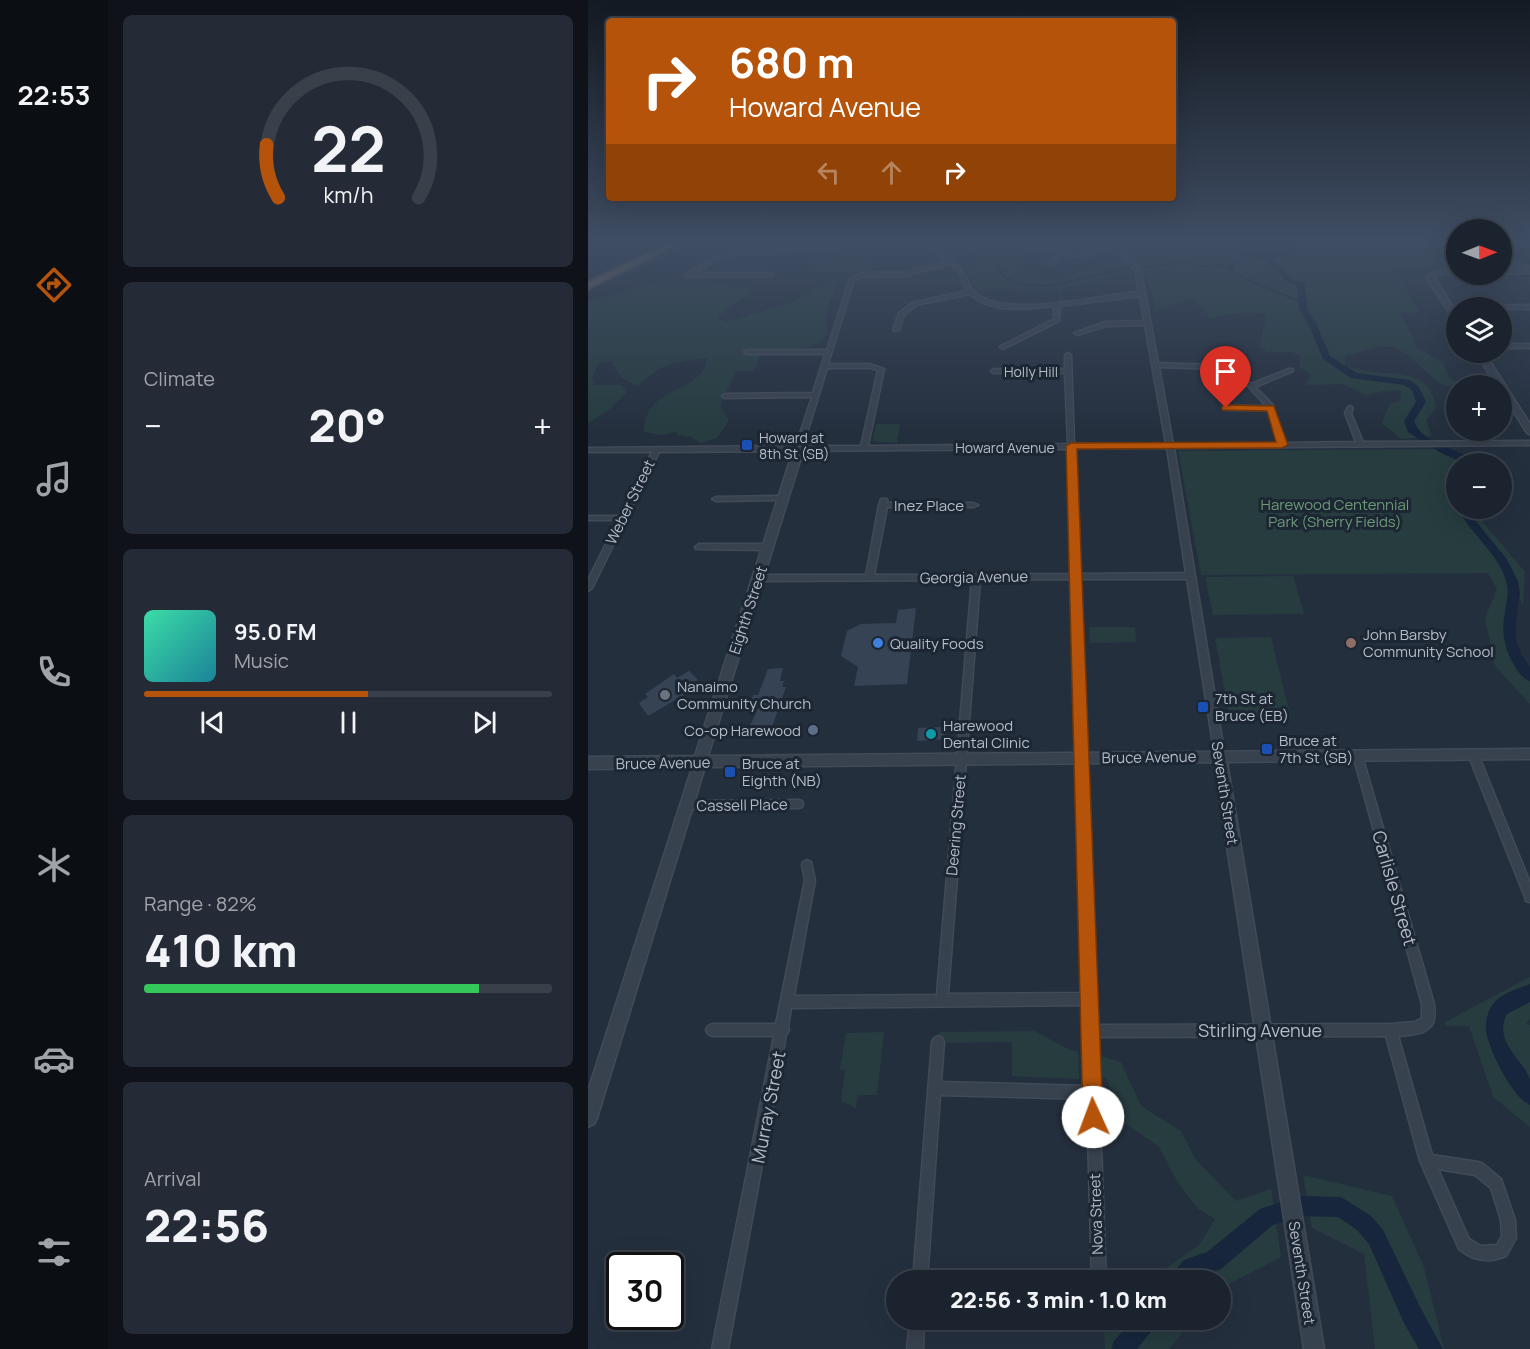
<!DOCTYPE html>
<meta charset="utf-8">
<style>
body{margin:0;font-family:Manrope,sans-serif;background:#242b36;color:#f1f3f6;height:100vh;display:flex;flex-direction:column;font-size:22px;white-space:nowrap}
*{box-sizing:border-box;margin:0}
p{font-size:20px;color:#a0a4aa}
.icon{flex:none;width:33px;height:33px;fill:none;stroke:currentColor;stroke-width:2;stroke-linecap:round;stroke-linejoin:round}
.map{position:relative;flex:1;overflow:hidden}
.drawer{display:flex;flex-direction:column;gap:15px;padding:15px;background:#0f1319;width:480px}
.drawer>*{flex:none}
.guide{position:absolute;left:18px;top:18px;width:570px;height:183px;border-radius:6px;box-shadow:0 6px 24px #0002,0 0 0 2px #39404a;background:#b45309;color:#fff;overflow:hidden}
.needle{width:39px;rotate:89deg}
.tools{position:absolute;left:858px;top:219px;display:grid;gap:12px}
.tools a{display:grid;place-items:center;width:66px;height:66px;border-radius:50%;background:#1b232e;box-shadow:0 6px 24px #0002,0 0 0 2px #39404a;font-size:30px}
.speed{position:absolute;left:18px;top:1252px;display:flex;gap:12px;font-size:30px;font-weight:700;text-align:center}
.speed>*{display:grid;place-content:center;width:78px;height:78px;border-radius:50%;background:#1b232e;box-shadow:0 6px 24px #0002,0 0 0 2px #39404a;line-height:1}
.speed .limit{border:3px solid #111;border-radius:9px;background:#fff;color:#111}
.pin{position:absolute;display:grid;place-items:center;width:51px;height:51px;color:#fff;margin:-62px -26px;border-radius:50% 50% 50% 0;rotate:-45deg;box-shadow:0 0 6px #0007}
.pin .icon{rotate:45deg}
.me{position:absolute;width:66px;margin:-33px;rotate:358deg;stroke-linejoin:round;filter:drop-shadow(0 0 4px #0008)}
.turn{display:flex;align-items:center;gap:21px;height:126px;padding:0 24px;font-size:27px}
.turn .icon{width:78px;height:78px;stroke-width:2.5}
.turn b{display:block;font-size:42px;line-height:51px}
.lanes{display:flex;align-items:center;height:57px;padding:0 24px;background:#0003;justify-content:center;gap:30px;direction:ltr}
.lanes .off{opacity:.35}
.big{font-size:45px;font-weight:800;line-height:1.1}
.drawer .widget{flex:1;display:flex;flex-direction:column;justify-content:center;gap:9px;min-width:0;padding:0 21px;border-radius:9px;background:#242b36}
.drawer .dial{align-items:center;gap:0}
.dial svg{height:156px;overflow:visible;fill:none;stroke:#39404a;stroke-width:7;stroke-linecap:round;text-anchor:middle}
.dial text{fill:#f1f3f6;stroke:none}
.song{display:flex;align-items:center;gap:18px}
.cover{width:72px;height:72px;border-radius:9px;background:linear-gradient(135deg,hsl(160 70% 55%),hsl(190 70% 35%))}
.played{height:6px;border-radius:3px;background:linear-gradient(90deg,#b45309 55%,#39404a 55%)}
.keys{display:flex;justify-content:space-around;direction:ltr}
.heat{display:flex;justify-content:space-between;align-items:center;font-size:33px;direction:ltr}
.charge{height:9px;border-radius:4px;background:linear-gradient(90deg,#34c759 82%,#39404a 0)}
.trip{position:absolute;left:298px;top:1270px;width:345px;height:60px;border-radius:30px;background:#1b232e;box-shadow:0 6px 24px #0002,0 0 0 2px #39404a;font-weight:800;line-height:60px;text-align:center}
main{display:flex;flex:1;min-height:0}
.menu{display:flex;flex-direction:column;width:108px;justify-content:space-around;align-items:center;background:#0b0e12;color:#a0a4aa}
.menu .icon{width:42px;height:42px}
.menu .active{color:#b45309}
.menu b{font-size:27px;color:#f1f3f6}
.map>svg:first-child{display:block}
</style>
<main>
<nav class="menu">
<b>22:53</b>
<svg class="icon active" aria-label="directions" viewBox="0 0 24 24"><path d="M12 3l9 9-9 9-9-9zM9 14v-3h6M13 9l2 2-2 2"/></svg>
<svg class="icon" aria-label="music" viewBox="0 0 24 24"><path d="M9 18V5l10-2v13"/><circle cx="6" cy="18" r="3"/><circle cx="16" cy="16" r="3"/></svg>
<svg class="icon" aria-label="phone" viewBox="0 0 24 24"><path d="M5 4h4l2 5-3 2q2 4 5 5l2-3 5 2v4C11 20 4 13 5 4z"/></svg>
<svg class="icon" aria-label="climate" viewBox="0 0 24 24"><path d="M12 3v18M4 7l16 10M4 17L20 7"/></svg>
<svg class="icon" aria-label="car" viewBox="0 0 24 24"><path d="M5 17H2v-5l4-1 3-4h7l3 4 3 1v5h-3M9 17h6M6 11h13"/><circle cx="7" cy="17" r="2"/><circle cx="17" cy="17" r="2"/></svg>
<svg class="icon" aria-label="filters" viewBox="0 0 24 24"><path d="M4 7h16M4 17h16"/><circle cx="9" cy="7" r="2"/><circle cx="15" cy="17" r="2"/></svg>
</nav>
<section class="drawer">
<div class="widget dial"><svg viewBox="0 0 100 80">
<path d="M14 69A42 42 0 1 1 86 69"/>
<path d="M14 69A42 42 0 0 1 8 42" stroke="#b45309"/>
<text x="50" y="56" font-size="32" font-weight="700">22</text>
<text x="50" y="72" font-size="11">km/h</text>
</svg></div>
<div class="widget"><p>Climate</p>
<div class="heat"><a>−</a><b class="big">20°</b><a>+</a></div>
</div>
<div class="widget">
<div class="song"><i class="cover"></i><div><b>95.0 FM</b><p>Music</p></div></div>
<div class="played"></div>
<div class="keys"><svg class="icon" aria-label="previous" viewBox="0 0 24 24"><path d="M18 5L8 12l10 7zM5 5v14"/></svg><svg class="icon" aria-label="pause" viewBox="0 0 24 24"><path d="M8 5v14M16 5v14"/></svg><svg class="icon" aria-label="next" viewBox="0 0 24 24"><path d="M6 5l10 7-10 7zM19 5v14"/></svg></div>
</div>
<div class="widget"><p>Range · 82%</p><b class="big">410 km</b><div class="charge"></div></div>
<div class="widget"><p>Arrival</p><b class="big">22:56</b></div>
</section>
<div class="map">
<svg width="942" height="1349" viewBox="0 0 942 1349">
<rect width="100%" height="100%" fill="#242f3e"/>
<g fill="#263c3f">
<path d="M373,243H401L442,250L434,259V269C456,287 481,278 504,267C513,262 527,264 537,264L544,273L522,274L515,281L474,288L475,301H472L470,289C442,292 415,286 388,289L375,266L394,262Z"/>
<path d="M527,243H860L868,246V268L806,269L809,275L815,277L819,290L831,312L810,313L824,334L828,347L855,363L861,377L875,385L868,386V389L851,383L820,355L806,347H791L757,356V366L759,367C771,369 784,373 797,373C823,374 844,378 848,408L838,420L844,436L813,439L794,423L801,404L812,401L813,390L795,391L778,395L755,384L718,385L723,374L711,367L712,355L703,352H677L676,348H671L679,314L656,312L623,318L604,298L567,311C560,271 557,269 527,243Z"/>
<polygon points="280,258 284,262 281,272 220,272 224,263"/>
<path d="M256,277C247,286 241,303 238,315C237,325 243,333 233,341C211,357 179,342 156,355H172L166,371H148L132,406L141,420L129,438L112,443L103,437L89,435V432L72,435L56,432C57,382 115,396 119,358C88,362 72,363 50,386C37,381 28,375 24,361L10,364L4,378L6,385H34L39,392L22,409L0,423V302L58,284L110,282L158,286L163,291C154,300 134,310 130,319L138,322L203,303L236,283Z"/>
<polygon points="288,424 312,424 309,443 285,441"/>
<polygon points="864,449 894,463 868,464 868,508 884,509 937,572 935,605 929,595 922,637 931,667 942,682 942,704 907,666 897,618 909,589 900,573 613,575 590,451"/>
<polygon points="705,576 716,614 625,615 617,577"/>
<polygon points="501,627 547,627 548,642 502,643"/>
<polygon points="683,637 703,718 642,719 627,638"/>
<polygon points="942,977 942,1019 938,1024 942,1025 942,1127 905,1097 881,1026 858,1026 857,1022"/>
<polygon points="446,1031 482,1050 490,1051 491,1079 424,1076 424,1042 350,1043 351,1032"/>
<polygon points="296,1032 289,1095 270,1095 268,1108 253,1101 257,1070 252,1069 258,1033"/>
<polygon points="506,1054 533,1062 553,1106 593,1131 608,1160 648,1201 683,1189 693,1257 633,1288 633,1281 560,1281 612,1244 627,1219 610,1209 590,1183 571,1147 538,1124 518,1078 507,1076"/>
<polygon points="715,1175 804,1196 836,1267 856,1349 787,1349 776,1254 724,1228"/>
<polygon points="525,1320 605,1320 581,1349 517,1349 516,1331"/>
</g>
<path fill="#17263c" d="M648,243H711L715,251C695,259 671,262 649,254L654,249Z"/>
<g fill="none" stroke-linecap="round" stroke-linejoin="round">
<g stroke="#17263c" stroke-width="1.5">
<polyline points="390,243 405,257 415,276 431,284 461,286 540,268"/>
<polyline points="556,267 598,262 613,266 634,265 660,280 713,302"/>
</g>
<g fill="#17263c" fill-rule="evenodd">
<polygon points="678,258 682,258 704,280 704,282 700,282 678,260"/>
<polygon points="646,261 650,262 644,268 640,268 640,266"/>
</g>
<g fill="#17263c" fill-rule="evenodd">
<path d="M699,279L717,283L719,309L728,323L742,356L769,373L822,380L831,387L838,402L826,421C834,445 876,450 894,464H878L851,452L820,432L816,421L828,402L824,390L816,385L763,378L735,359L720,323L711,309L709,285L699,283Z"/>
<path d="M869,508H880L890,524L918,558L930,581L932,593L928,622V639L933,654L942,667V681C935,679 930,672 926,665C916,648 913,632 917,612C918,603 921,594 919,585C913,555 883,535 869,508Z"/>
<path d="M942,984V1002L919,1014C904,1041 937,1061 942,1080C942,1087 942,1097 942,1105C924,1097 900,1049 898,1030C897,1021 900,1011 905,1004C913,993 930,989 942,984Z"/>
<polygon points="712,1196 753,1197 783,1216 795,1230 832,1307 855,1349 831,1349 816,1323 781,1244 769,1230 750,1217 712,1216 685,1225 633,1269 611,1276 607,1281 582,1281 585,1273 596,1260 619,1252 672,1209"/>
<polygon points="544,1320 569,1320 566,1328 549,1349 523,1349 526,1341"/>
</g>
</g>
<g fill="#364354">
<polygon points="328,608 319,684 266,686 270,667 253,656 259,631 273,624 308,623 310,610"/>
<polygon points="195,668 192,681 196,681 194,687 198,687 184,727 161,728 172,704 162,704 165,695 170,695 180,669"/>
<polygon points="101,671 110,680 99,686 101,689 99,693 60,716 51,703 60,697 57,694 86,674 89,678"/>
<polygon points="353,727 357,729 356,739 329,741 330,728"/>
</g>
<g fill="none" stroke-linecap="round" stroke-linejoin="round">
<g stroke="#414a57" stroke-width="3">
<g id="minor">
<polygon points="258,243 267,243 235,252 139,255 106,273 185,273 185,275 183,276 99,277 96,275 138,251 235,248"/>
<path d="M335,243H340L344,245C356,252 367,260 375,272C380,280 382,290 390,295C424,318 511,295 551,292L547,270L536,258L525,250L491,257L476,254L463,266L460,264L471,253L416,245L414,243H425L491,253L522,247L516,243H522L529,247L540,256L553,270L570,363L630,365L663,384L701,369H705V371L667,387L684,404L697,443L768,442L757,413L760,407L762,406L765,408L763,413L775,442L942,441V445L586,448L637,757L635,760L632,761L629,760L627,757L599,579H492L508,1025L802,1024L827,1022L834,1018V1004L765,755L767,752L770,751L773,752L846,1004C846,1010 848,1018 845,1023C839,1035 821,1035 810,1036L844,1155L890,1162L895,1164L913,1179L927,1220L928,1238L918,1256C901,1263 885,1261 871,1249L832,1161L798,1036L509,1037L518,1281H504L499,1099L352,1095L339,1281H325L344,1042L346,1038L350,1036L354,1038L356,1042L353,1082L498,1086L496,1005L203,1008L200,1027L201,1030L198,1035L140,1349H124L186,1036H124L120,1034L118,1030L120,1026L124,1024H188L217,880L214,865L215,862L219,860L223,862L227,880L206,996L349,995L384,580L170,581L166,578L170,575H278L291,505L293,499H299V503H386L390,505L386,507H299L286,575L483,574L480,449L71,452L4,588L0,591V580L30,520H0V516H32L64,452H0V448L208,446L224,397L137,398L134,396L137,394L225,393L237,354H159L156,352L159,350H239L262,278L272,273L316,272L360,261ZM363,264L372,275L379,291L324,303L311,313L305,330L306,331L311,330L316,315L328,305L382,294C402,314 440,309 466,306V319L413,346L412,347L415,349L471,321L472,306L552,296L556,321L517,322L486,333L489,335L518,326L557,325L578,444H486L483,355L480,353L477,355V369H406L403,371L406,373H477L480,444L280,446L296,369L281,364H240L266,280L273,277L316,276ZM571,367L629,369L661,387L678,406H638L635,408L638,410H680L690,443L585,444ZM239,368H281L290,370L273,446H215ZM487,448H579L598,573L491,574ZM483,579L495,993L360,994L392,580ZM850,1169L887,1175L903,1188L913,1220L914,1236L909,1245L893,1246L881,1239Z"/>
<polygon points="942,305 942,309 868,308 868,310 862,310 859,308 862,306"/>
<rect x="914" y="344" width="28" height="4"/>
<polygon points="195,496 199,498 198,500 128,501 124,499 128,497"/>
<polygon points="111,544 180,544 184,547 180,550 108,549 107,547"/>
<polygon points="885,750 888,751 890,754 942,883 942,902 938,901 937,897 880,754 882,751"/>
<polygon points="210,800 214,801 215,804 214,807 210,808 99,809 95,808 94,805 95,802 99,801"/>
<polygon points="322,1320 336,1320 335,1349 319,1349"/>
</g>
</g>
<g stroke="#414a57" stroke-width="3">
<g id="tertiary">
<polygon points="914,257 942,267 942,273 914,274 914,270 935,270 914,261"/>
<polygon points="868,270 868,274 849,275 846,277 868,312 868,319 865,319 838,277 847,271"/>
<polygon points="888,352 896,352 942,424 942,434 939,433 914,393 914,386 908,386"/>
<polygon points="211,445 216,448 120,756 942,749 942,759 639,762 736,1349 716,1349 626,762 117,767 9,1118 6,1124 0,1127 0,1091 104,768 0,769 0,757 107,756 206,448"/>
</g>
</g>
<g stroke="#434c59" stroke-width="4">
<polygon id="motorway" points="81,243 93,243 0,289 0,282"/>
</g>
<use href="#minor" fill="#38414e" fill-rule="evenodd"/>
<use href="#tertiary" fill="#38414e" fill-rule="evenodd"/>
<use href="#motorway" fill="#746855" fill-rule="evenodd"/>
</g>
<linearGradient id="sky" x2="0" y2="1"><stop stop-color="#141a22"/><stop offset="0.56" stop-color="#3f4d63"/><stop offset="1" stop-color="#3f4d63" stop-opacity="0"/></linearGradient>
<rect width="942" height="432" fill="url(#sky)"/>
<polygon fill="#b45309" stroke="#753606" stroke-width="1.5" points="638,405 686,406 700,445 694,448 489,449 515,1117 512,1124 505,1127 498,1124 495,1117 478,446 483,443 688,442 679,411 634,410 634,406"/>
<g fill="#1a4fb4" stroke="#1d2633" stroke-width="2">
<rect x="153" y="439" width="12" height="12" rx="3"/>
<rect x="609" y="701" width="12" height="12" rx="3"/>
<rect x="673" y="743" width="12" height="12" rx="3"/>
<rect x="136" y="766" width="12" height="12" rx="3"/>
</g>
<circle fill="#3f7fe0" stroke="#1d2633" stroke-width="2" cx="290" cy="643" r="6"/>
<circle fill="#8d6e63" stroke="#1d2633" stroke-width="2" cx="763" cy="643" r="6"/>
<circle fill="#6b7280" stroke="#1d2633" stroke-width="2" cx="77" cy="695" r="6"/>
<circle fill="#5c6f8a" stroke="#1d2633" stroke-width="2" cx="225" cy="730" r="6"/>
<circle fill="#0f9aa8" stroke="#1d2633" stroke-width="2" cx="343" cy="734" r="6"/>
<g text-anchor="middle" dominant-baseline="central" stroke-width="6" stroke-linejoin="round" paint-order="stroke">
<g font-size="14" fill="#b4bcc9" stroke="#1d2633">
<text x="443" y="371">Holly Hill</text>
<text x="417" y="447">Howard Avenue</text>
</g>
<g font-size="14" fill="#b4bcc9" stroke="#1d2633" text-anchor="start">
<text x="171" y="437">Howard at<tspan x="171" dy="16">8th St (SB)</tspan></text>
</g>
<g font-size="15" fill="#b4bcc9" stroke="#1d2633">
<text transform="translate(42 502) rotate(-64)">Weber Street</text>
<text x="341" y="505">Inez Place</text>
<text transform="translate(386 577) rotate(-1)">Georgia Avenue</text>
<text transform="translate(160 610) rotate(-72)">Eighth Street</text>
<text transform="translate(561 757) rotate(-1)">Bruce Avenue</text>
<text transform="translate(75 763) rotate(-1)">Bruce Avenue</text>
<text transform="translate(637 793) rotate(81)">Seventh Street</text>
<text transform="translate(154 805) rotate(-1)">Cassell Place</text>
<text transform="translate(368 825) rotate(-85)">Deering Street</text>
<text transform="translate(508 1214) rotate(-92)">Nova Street</text>
<text transform="translate(714 1273) rotate(81)">Seventh Street</text>
</g>
<g font-size="15" fill="#6b9a76" stroke="#1d2633">
<text x="747" y="504">Harewood Centennial<tspan x="747" dy="17">Park (Sherry Fields)</tspan></text>
</g>
<g font-size="15" fill="#b4bcc9" stroke="#1d2633" text-anchor="start">
<text x="775" y="634">John Barsby<tspan x="775" dy="17">Community School</tspan></text>
<text x="302" y="643">Quality Foods</text>
<text x="89" y="686">Nanaimo<tspan x="89" dy="17">Community Church</tspan></text>
<text x="627" y="698">7th St at<tspan x="627" dy="17">Bruce (EB)</tspan></text>
<text x="355" y="725">Harewood<tspan x="355" dy="17">Dental Clinic</tspan></text>
<text x="213" y="730" text-anchor="end">Co-op Harewood</text>
<text x="691" y="740">Bruce at<tspan x="691" dy="17">7th St (SB)</tspan></text>
<text x="154" y="763">Bruce at<tspan x="154" dy="17">Eighth (NB)</tspan></text>
</g>
<g font-size="18" fill="#b4bcc9" stroke="#1d2633">
<text transform="translate(807 888) rotate(74)">Carlisle Street</text>
<text x="672" y="1030">Stirling Avenue</text>
<text transform="translate(180 1107) rotate(-79)">Murray Street</text>
</g>
</g>
</svg>
<div class="tools">
<a><svg class="needle" viewBox="-14 -14 28 28"><path d="M0-13l5 13h-10z" fill="#e53935"/><path d="M0 13l5-13h-10z" fill="#a0a4aa"/></svg></a>
<a><svg class="icon" aria-label="layers" viewBox="0 0 24 24"><path d="M12 4l9 5-9 5-9-5zM3 14l9 5 9-5"/></svg></a>
<a>+</a>
<a>−</a>
</div>
<div class="speed"><div class="limit">30</div></div>
<div class="pin" style="left:638px;top:408px;background:#d93025"><svg class="icon" aria-label="arrive" viewBox="0 0 24 24"><path d="M6 21V4h12l-3 4 3 4H6"/></svg></div>
<svg class="me" style="left:505px;top:1117px" viewBox="-20 -20 40 40"><circle r="19" fill="#fff"/><path d="M0-13L10 11 0 6-10 11z" fill="#b45309"/></svg>
<div class="trip">22:56 · 3 min · 1.0 km</div>
<div class="guide">
<div class="turn"><svg class="icon" aria-label="right" viewBox="0 0 24 24"><path d="M7 20v-9h11M14 6l5 5-5 5"/></svg><div><b>680 m</b>Howard Avenue</div></div>
<div class="lanes"><svg class="icon off" aria-label="left" viewBox="0 0 24 24"><path d="M17 20v-9H6M10 6l-5 5 5 5"/></svg><svg class="icon off" aria-label="ahead" viewBox="0 0 24 24"><path d="M12 20V5M6 11l6-6 6 6"/></svg><svg class="icon" aria-label="right" viewBox="0 0 24 24"><path d="M7 20v-9h11M14 6l5 5-5 5"/></svg></div>
</div>
</div>
</main>
